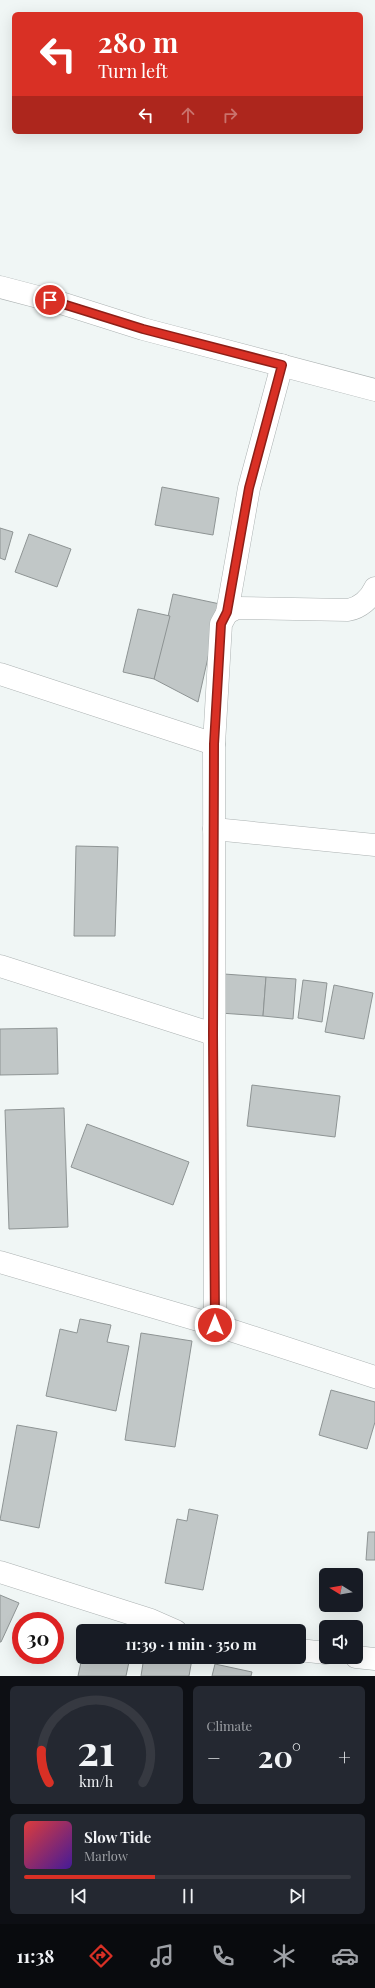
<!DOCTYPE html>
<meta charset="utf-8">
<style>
body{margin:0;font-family:"Playfair Display",serif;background:#242831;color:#f1f3f6;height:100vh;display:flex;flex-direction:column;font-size:15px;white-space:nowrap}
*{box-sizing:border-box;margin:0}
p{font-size:13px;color:#9ea1a6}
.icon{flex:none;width:22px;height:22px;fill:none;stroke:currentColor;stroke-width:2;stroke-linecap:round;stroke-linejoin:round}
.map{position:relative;height:1676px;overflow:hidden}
.drawer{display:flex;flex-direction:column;gap:10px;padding:10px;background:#0d0f14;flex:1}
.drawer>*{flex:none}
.hud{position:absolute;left:12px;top:12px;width:351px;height:122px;border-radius:6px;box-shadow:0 4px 16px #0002;background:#d93025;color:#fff;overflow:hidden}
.needle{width:26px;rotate:281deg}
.tools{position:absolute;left:319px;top:1568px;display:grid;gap:8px}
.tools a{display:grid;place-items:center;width:44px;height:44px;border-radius:6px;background:#171b24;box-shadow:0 4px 16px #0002;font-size:20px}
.speed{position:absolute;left:12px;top:1612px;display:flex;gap:8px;font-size:20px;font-weight:700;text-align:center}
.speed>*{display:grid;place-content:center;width:52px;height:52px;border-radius:50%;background:#171b24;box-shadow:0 4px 16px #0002;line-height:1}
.speed .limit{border:6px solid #d22;background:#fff;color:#111}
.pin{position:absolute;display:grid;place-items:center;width:34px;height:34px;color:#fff;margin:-17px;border:2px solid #fff;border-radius:50%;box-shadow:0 1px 4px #0007}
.me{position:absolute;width:44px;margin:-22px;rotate:0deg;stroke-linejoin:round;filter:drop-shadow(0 0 3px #0008)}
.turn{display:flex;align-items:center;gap:14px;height:84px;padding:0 20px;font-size:18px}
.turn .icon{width:52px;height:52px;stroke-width:2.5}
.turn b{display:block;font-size:28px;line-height:34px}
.lanes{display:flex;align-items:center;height:38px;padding:0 20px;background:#0003;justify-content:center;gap:20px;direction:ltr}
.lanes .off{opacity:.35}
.big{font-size:30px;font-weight:700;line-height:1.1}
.drawer .tile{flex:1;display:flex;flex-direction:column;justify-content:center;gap:6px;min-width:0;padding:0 14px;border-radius:6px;background:#242831}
.drawer .dial{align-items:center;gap:0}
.dial svg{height:104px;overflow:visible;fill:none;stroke:#363941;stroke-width:7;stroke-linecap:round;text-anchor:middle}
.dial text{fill:#f1f3f6;stroke:none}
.song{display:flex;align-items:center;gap:12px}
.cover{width:48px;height:48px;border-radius:6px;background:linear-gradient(135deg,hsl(0 70% 55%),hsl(260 70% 35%))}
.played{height:4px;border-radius:2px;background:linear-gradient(90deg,#d93025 40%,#363941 40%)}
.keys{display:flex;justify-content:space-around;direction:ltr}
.heat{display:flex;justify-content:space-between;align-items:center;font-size:22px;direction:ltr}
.drawer .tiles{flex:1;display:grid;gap:10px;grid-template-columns:1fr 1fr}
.tile:last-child{grid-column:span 2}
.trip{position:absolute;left:76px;top:1624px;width:230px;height:40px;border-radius:6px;background:#171b24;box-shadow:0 4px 16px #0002;font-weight:700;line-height:40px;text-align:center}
.tab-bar{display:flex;height:64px;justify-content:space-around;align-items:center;background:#090b0e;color:#9ea1a6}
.tab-bar .icon{width:28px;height:28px}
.tab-bar .current{color:#d93025}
.tab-bar b{font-size:18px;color:#f1f3f6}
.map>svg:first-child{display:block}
</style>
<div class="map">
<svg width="375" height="1676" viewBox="0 0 375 1676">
<rect width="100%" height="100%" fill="#f0f6f5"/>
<g fill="#c1c7c7" stroke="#8e9494">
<polygon points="162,487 219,498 213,535 155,525"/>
<polygon points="0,528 13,532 5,560 0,558"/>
<polygon points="29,534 71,549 57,587 15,572"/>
<polygon points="173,594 220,604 198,702 154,679"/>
<polygon points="138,609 170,616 154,679 123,672"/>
<polygon points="76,846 118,847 115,936 74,936"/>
<polygon points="224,974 266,977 263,1016 220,1013"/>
<polygon points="266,977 296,979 293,1019 263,1016"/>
<polygon points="303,980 327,983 322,1022 298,1018"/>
<polygon points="334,985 373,993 364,1039 325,1032"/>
<polygon points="57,1028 58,1074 0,1075 0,1029"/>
<polygon points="252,1085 340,1096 335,1137 247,1126"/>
<polygon points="64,1108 68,1227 9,1229 5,1110"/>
<polygon points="87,1124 189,1162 173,1205 71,1167"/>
<polygon points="80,1319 111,1325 107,1342 129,1346 116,1411 46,1396 60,1329 77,1333"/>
<polygon points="141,1333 192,1341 175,1447 125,1440"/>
<polygon points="331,1390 375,1402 375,1422 367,1449 319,1435"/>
<polygon points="17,1425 57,1432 39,1528 0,1520"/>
<polygon points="189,1509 218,1515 203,1590 165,1583 177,1519 187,1521"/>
<polygon points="368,1532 375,1532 375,1560 366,1560"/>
<polygon points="0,1595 19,1603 1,1642 0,1642"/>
<polygon points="83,1653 83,1657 130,1657 126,1676 78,1676"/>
<polygon points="144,1657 183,1657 192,1659 189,1676 141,1676"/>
<polygon points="215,1664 252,1672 251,1676 212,1676"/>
</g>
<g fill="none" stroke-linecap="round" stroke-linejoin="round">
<g stroke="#acb2b2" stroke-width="23">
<g id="minor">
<polyline points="0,287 61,303 143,329 375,390"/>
<polyline points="227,613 249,488 282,365"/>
<polyline points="0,674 214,744"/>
<polyline points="214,829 375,845"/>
<polyline points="0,966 213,1034"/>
<polyline points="0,1262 215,1325 375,1377"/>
<path d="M215,1325L214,744L221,624L227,613L237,608L348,610C360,608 370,599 375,588"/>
<polyline points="0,1572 151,1620 176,1631"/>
<polyline points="299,1650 326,1653"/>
<polyline points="356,1657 375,1659"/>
</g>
</g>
<use href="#minor" stroke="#fff" stroke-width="22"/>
</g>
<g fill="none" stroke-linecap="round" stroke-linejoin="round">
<g stroke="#8d1f18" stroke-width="10">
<polyline id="route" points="50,300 143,329 282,365 249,488 227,612 221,624 214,744 213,1034 215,1325"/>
</g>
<use href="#route" stroke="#d93025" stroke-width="7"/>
</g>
</svg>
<div class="tools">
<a><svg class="needle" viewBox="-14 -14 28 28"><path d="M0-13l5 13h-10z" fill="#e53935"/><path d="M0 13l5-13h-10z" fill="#9ea1a6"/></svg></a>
<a><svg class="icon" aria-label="sound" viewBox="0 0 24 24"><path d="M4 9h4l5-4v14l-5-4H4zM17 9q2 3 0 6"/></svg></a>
</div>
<div class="speed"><div class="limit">30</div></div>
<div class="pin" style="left:50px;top:300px;background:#d93025"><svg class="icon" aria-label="arrive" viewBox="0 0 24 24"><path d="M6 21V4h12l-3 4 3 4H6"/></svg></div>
<svg class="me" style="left:215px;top:1325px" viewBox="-20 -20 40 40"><circle r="17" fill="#d93025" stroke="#fff" stroke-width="3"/><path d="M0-11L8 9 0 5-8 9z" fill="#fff"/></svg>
<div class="trip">11:39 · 1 min · 350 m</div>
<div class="hud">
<div class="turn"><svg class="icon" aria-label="left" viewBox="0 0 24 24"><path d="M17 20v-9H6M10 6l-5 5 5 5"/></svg><div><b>280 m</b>Turn left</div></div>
<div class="lanes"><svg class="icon" aria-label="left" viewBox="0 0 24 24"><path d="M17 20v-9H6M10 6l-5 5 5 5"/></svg><svg class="icon off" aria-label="ahead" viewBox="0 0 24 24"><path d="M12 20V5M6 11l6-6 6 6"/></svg><svg class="icon off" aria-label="right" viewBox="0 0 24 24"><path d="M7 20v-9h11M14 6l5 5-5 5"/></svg></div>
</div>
</div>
<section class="drawer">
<div class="tiles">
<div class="tile dial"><svg viewBox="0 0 100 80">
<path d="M14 69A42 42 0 1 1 86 69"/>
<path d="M14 69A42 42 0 0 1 8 44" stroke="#d93025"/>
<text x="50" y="56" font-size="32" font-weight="700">21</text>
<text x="50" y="72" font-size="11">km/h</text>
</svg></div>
<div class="tile"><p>Climate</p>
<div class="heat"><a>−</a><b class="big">20°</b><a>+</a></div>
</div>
<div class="tile">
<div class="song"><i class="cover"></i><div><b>Slow Tide</b><p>Marlow</p></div></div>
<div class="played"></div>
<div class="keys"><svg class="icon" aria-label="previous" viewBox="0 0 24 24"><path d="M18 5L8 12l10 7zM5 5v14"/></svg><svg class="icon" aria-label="pause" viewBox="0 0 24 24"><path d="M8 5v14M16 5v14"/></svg><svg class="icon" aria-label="next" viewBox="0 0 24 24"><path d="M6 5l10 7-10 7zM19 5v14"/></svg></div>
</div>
</div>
</section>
<nav class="tab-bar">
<b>11:38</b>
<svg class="icon current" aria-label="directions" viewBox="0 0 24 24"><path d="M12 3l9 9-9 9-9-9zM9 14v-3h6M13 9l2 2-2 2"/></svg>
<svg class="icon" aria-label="music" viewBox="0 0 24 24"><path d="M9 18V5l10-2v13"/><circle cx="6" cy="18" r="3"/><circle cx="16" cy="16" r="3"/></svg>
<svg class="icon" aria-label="phone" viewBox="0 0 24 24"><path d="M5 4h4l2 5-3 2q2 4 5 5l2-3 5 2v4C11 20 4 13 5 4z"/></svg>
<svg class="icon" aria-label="climate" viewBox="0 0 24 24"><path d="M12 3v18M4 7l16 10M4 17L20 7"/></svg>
<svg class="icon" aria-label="car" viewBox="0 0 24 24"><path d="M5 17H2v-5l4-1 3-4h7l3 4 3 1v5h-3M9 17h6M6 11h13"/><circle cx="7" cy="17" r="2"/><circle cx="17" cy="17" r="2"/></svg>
</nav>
